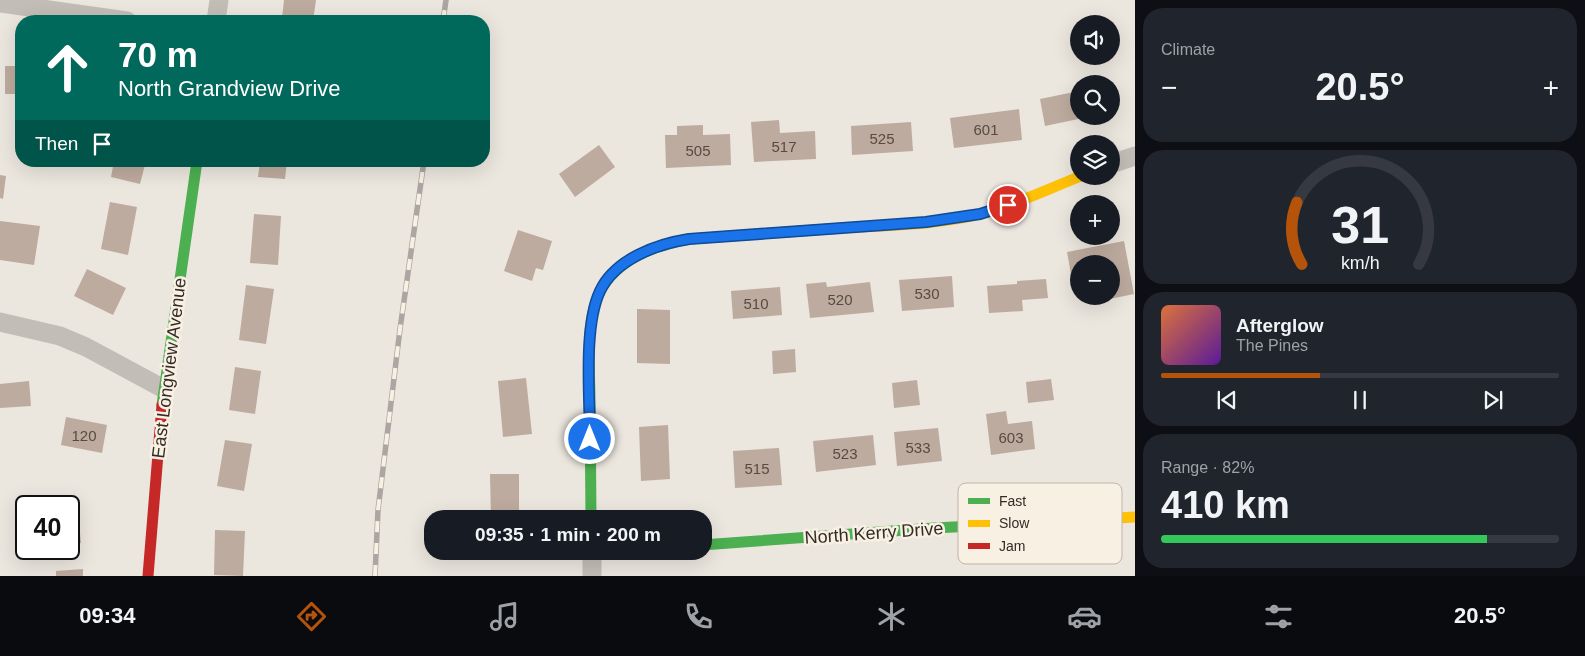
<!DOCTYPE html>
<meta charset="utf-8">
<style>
body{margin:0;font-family:Arial,sans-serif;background:#20242c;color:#f1f3f6;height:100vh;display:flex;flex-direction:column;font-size:19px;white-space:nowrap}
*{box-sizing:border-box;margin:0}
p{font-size:16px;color:#9ea1a6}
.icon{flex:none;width:28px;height:28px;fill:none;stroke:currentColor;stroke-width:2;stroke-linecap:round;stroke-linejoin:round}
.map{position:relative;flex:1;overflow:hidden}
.panel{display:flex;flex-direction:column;gap:8px;padding:8px;background:#0d0f14;width:450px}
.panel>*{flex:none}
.banner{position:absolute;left:15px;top:15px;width:475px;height:152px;border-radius:20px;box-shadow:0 5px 20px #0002;background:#00695c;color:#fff;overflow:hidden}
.tools{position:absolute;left:1070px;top:15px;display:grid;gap:10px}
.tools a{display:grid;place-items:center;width:50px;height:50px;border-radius:50%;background:#171b24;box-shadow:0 5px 20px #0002;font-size:25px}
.speed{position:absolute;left:15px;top:495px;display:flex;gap:10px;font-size:25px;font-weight:700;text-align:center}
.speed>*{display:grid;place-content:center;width:65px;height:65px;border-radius:50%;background:#171b24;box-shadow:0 5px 20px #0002;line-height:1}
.speed .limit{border:2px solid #111;border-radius:8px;background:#fff;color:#111}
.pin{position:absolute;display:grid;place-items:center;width:42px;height:42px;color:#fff;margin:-21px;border:2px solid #fff;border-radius:50%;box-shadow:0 1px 5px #0007}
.me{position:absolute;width:55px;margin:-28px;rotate:0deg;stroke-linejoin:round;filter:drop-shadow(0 0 4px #0008)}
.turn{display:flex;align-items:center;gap:18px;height:105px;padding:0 20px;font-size:22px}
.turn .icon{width:65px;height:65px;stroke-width:2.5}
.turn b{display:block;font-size:35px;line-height:42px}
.then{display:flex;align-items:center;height:48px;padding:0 20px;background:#0003;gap:10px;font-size:19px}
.big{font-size:38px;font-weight:700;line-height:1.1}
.panel .widget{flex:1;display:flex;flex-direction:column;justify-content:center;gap:8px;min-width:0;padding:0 18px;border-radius:20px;background:#20242c}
.panel .dial{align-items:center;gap:0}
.dial svg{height:130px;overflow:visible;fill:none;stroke:#363941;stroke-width:7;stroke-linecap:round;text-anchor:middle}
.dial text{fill:#f1f3f6;stroke:none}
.song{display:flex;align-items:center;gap:15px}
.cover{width:60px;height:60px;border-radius:8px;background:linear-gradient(135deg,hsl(20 70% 55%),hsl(270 70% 35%))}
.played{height:5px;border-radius:2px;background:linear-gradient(90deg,#b45309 40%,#363941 40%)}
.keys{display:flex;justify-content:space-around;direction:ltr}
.heat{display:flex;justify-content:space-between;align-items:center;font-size:28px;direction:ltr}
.charge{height:8px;border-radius:4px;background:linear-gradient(90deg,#34c759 82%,#363941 0)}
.trip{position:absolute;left:424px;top:510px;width:288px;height:50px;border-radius:20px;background:#171b24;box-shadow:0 5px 20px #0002;font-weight:700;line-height:50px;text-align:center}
.tab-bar{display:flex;height:80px;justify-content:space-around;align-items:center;background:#090b0e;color:#9ea1a6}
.tab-bar .icon{width:35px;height:35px}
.tab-bar .current{color:#b45309}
.tab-bar b{font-size:22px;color:#f1f3f6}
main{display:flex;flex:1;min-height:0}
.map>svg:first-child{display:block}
</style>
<main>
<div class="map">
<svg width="1135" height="576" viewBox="0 0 1135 576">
<rect width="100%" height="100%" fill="#ebe6de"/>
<g fill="#beab9f">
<polygon points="284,0 316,0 313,21 300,21 282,18"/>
<rect x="5" y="66" width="16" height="28"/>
<polygon points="1079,91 1079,116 1088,117 1045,126 1040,99"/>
<polygon points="1019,109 1022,140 954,148 950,118"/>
<polygon points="779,120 780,133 815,131 816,159 754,162 751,122"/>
<polygon points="911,122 913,151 852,155 851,126"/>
<polygon points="703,125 703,135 730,134 731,165 666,168 665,135 677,135 677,126"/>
<polygon points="599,145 615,167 575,197 559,174"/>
<polygon points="114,161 146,161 140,184 111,177"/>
<polygon points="260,161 287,161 285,179 258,177"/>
<polygon points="0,175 6,176 3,199 0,198"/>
<polygon points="110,202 137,207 128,255 101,249"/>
<polygon points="254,214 281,216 278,265 250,263"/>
<polygon points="0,221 40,226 34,265 0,260"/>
<polygon points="518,230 552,241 543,270 536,268 532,281 504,271"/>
<polygon points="1124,241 1134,294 1105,300 1105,296 1111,296 1111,264 1079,264 1079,279 1072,280 1067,252"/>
<polygon points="87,269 126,288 113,315 74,296"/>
<polygon points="952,276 954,307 902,311 899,280"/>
<polygon points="1046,279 1048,298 1022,300 1023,311 989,313 987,286 1017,284 1017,281"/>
<polygon points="826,282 827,287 870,282 874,312 810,318 806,284"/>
<polygon points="246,285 274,289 266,344 239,340"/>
<polygon points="780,287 782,315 733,319 731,291"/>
<polygon points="637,309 670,310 670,364 637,363"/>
<polygon points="795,349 796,372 773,374 772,351"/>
<polygon points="235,367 261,371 255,414 229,410"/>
<polygon points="526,378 532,434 503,437 498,381"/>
<polygon points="1051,379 1054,400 1028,403 1026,382"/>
<polygon points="917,380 920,405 894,408 892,383"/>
<polygon points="29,381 31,406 0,408 0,384"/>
<polygon points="1006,411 1008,424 1032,421 1035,449 991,455 986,414"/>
<polygon points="66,417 107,425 102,453 61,445"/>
<polygon points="668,425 670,479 641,481 639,427"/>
<polygon points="938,428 942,461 897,466 894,432"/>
<polygon points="873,435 876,465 816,472 813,441"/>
<polygon points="225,440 252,444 244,491 217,486"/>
<polygon points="779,448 782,485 735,488 733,451"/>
<polygon points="490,474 519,474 519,519 491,519"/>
<polygon points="76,496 81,543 69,544 69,506 51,506 50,498"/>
<polygon points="215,530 245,531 243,576 214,575"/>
<polygon points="83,569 83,576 56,576 56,571"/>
</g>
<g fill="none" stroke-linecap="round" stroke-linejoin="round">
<g stroke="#c3bdb7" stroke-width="19">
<polyline points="0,3 127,21"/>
<polyline points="216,21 219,0"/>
<polyline points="1111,164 1135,156"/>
<polyline points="0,322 60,336 86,347 164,389"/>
<polyline points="592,551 592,576"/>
</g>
<g stroke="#4caf50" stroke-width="11">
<polyline points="162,405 197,161"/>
<path d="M591,519C591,480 590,440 590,401C590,367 584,318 602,288C620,258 656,245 689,239L843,228"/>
<polyline points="702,545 934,528 1031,523"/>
</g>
<g stroke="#ffc107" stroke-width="11">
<path d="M843,228C889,225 936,225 981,214C1015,205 1048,189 1081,176"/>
<polyline points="1031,523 1135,517"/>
</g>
<polyline stroke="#c62828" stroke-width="11" points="148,576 162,405"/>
<g stroke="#aba6a2" stroke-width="5.5">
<g id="rail">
<polyline points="443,21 446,0"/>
<polyline points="375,576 378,510 400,329 424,161"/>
</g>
</g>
<use href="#rail" stroke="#f9f0e4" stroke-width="4" stroke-dasharray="11" stroke-linecap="butt"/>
</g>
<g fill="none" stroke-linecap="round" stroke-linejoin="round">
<g stroke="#114b97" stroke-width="12">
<path id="route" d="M590,439C590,399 583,327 600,291C615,259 657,244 689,239L926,222L980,214L1008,205"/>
</g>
<use href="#route" stroke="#1a73e8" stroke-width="9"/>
</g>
<g text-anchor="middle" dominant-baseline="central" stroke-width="5" stroke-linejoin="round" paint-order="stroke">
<g font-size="15" fill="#564b44">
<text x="986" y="129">601</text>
<text x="882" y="138">525</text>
<text x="784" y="146">517</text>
<text x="698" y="150">505</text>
<text x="927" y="293">530</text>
<text x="840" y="299">520</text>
<text x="756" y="303">510</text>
<text x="84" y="435">120</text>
<text x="1011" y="437">603</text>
<text x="918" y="447">533</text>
<text x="845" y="453">523</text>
<text x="757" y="468">515</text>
</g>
<g font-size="18" fill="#342b26" stroke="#f9f0e4">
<text transform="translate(169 368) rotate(-83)">East Longview Avenue</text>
<text transform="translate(874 533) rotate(-4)">North Kerry Drive</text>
</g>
</g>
<rect x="958" y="483" width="164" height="81" rx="8" fill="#f9f0e4" stroke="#beb5ab" stroke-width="1"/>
<rect x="968" y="498" width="22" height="6" fill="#4caf50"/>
<rect x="968" y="520" width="22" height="7" fill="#ffc107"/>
<rect x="968" y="543" width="22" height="6" fill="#c62828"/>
<g font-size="14" fill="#342b26">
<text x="999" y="506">Fast</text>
<text x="999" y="528">Slow</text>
<text x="999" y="551">Jam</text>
</g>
</svg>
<div class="tools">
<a><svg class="icon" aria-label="sound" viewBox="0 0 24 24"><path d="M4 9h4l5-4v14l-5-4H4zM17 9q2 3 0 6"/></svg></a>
<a><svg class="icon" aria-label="search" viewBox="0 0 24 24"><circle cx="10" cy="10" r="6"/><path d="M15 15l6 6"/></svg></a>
<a><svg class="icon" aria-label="layers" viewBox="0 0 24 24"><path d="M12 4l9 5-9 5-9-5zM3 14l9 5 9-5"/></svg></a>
<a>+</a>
<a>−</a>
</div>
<div class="speed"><div class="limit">40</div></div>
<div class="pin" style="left:1008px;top:205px;background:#d93025"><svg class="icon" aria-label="arrive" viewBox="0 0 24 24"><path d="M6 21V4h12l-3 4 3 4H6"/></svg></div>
<svg class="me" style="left:590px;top:439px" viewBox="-20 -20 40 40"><circle r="17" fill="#1a73e8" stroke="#fff" stroke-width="3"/><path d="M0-11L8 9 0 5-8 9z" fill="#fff"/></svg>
<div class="trip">09:35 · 1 min · 200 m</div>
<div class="banner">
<div class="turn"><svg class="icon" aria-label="ahead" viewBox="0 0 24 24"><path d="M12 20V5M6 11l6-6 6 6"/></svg><div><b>70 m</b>North Grandview Drive</div></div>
<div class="then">Then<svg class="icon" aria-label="arrive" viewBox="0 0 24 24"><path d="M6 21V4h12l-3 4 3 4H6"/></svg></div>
</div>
</div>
<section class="panel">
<div class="widget"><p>Climate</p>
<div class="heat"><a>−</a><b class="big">20.5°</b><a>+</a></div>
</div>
<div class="widget dial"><svg viewBox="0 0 100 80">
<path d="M14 69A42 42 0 1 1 86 69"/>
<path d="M14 69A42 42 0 0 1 11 31" stroke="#b45309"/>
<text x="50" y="56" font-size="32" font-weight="700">31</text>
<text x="50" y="72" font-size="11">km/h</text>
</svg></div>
<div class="widget">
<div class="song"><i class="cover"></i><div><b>Afterglow</b><p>The Pines</p></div></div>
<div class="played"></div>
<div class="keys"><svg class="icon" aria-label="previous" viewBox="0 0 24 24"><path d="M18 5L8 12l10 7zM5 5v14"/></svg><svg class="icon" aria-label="pause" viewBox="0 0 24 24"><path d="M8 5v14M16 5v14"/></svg><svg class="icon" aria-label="next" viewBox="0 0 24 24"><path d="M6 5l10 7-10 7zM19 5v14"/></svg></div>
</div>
<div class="widget"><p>Range · 82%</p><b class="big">410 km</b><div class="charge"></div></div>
</section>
</main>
<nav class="tab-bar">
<b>09:34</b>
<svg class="icon current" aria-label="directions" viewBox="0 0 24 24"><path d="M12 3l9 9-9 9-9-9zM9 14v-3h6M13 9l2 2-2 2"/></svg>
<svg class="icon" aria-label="music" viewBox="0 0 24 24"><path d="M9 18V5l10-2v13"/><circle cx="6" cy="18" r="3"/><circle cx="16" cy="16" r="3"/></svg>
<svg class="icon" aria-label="phone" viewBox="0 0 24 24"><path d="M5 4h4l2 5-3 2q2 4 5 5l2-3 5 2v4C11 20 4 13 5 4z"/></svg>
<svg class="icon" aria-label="climate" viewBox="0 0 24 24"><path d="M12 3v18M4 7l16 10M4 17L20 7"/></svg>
<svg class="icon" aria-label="car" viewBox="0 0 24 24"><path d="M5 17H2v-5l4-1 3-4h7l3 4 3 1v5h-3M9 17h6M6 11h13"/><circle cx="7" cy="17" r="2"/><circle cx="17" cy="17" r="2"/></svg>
<svg class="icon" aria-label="filters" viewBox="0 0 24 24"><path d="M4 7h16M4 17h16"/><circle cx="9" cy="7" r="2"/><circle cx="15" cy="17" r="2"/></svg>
<b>20.5°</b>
</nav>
